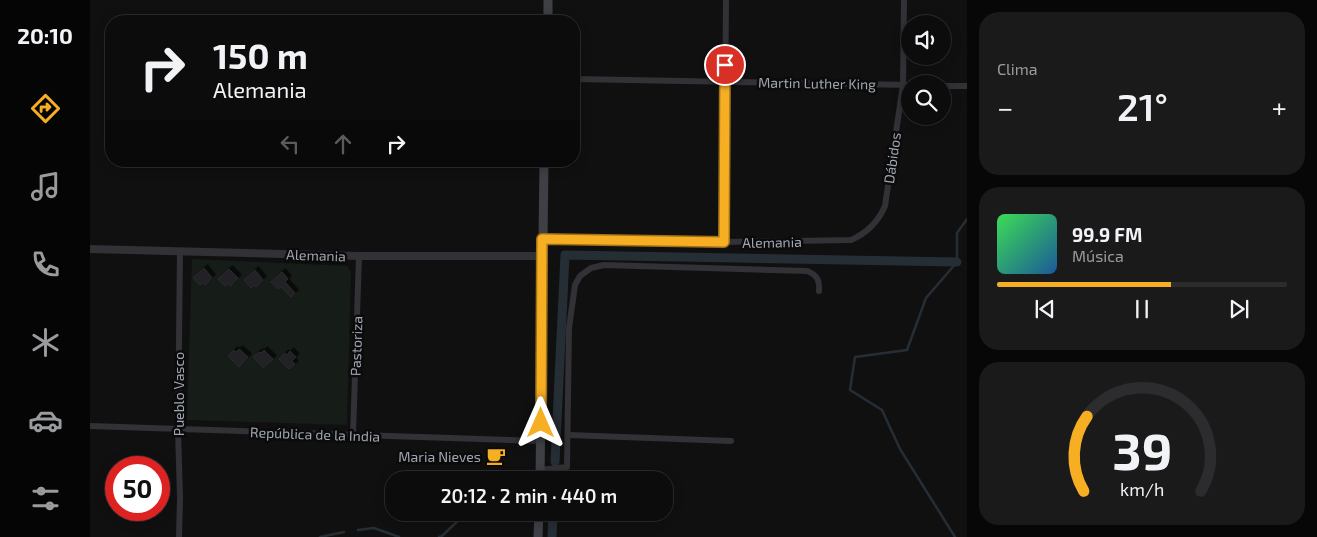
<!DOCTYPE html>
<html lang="es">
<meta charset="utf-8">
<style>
body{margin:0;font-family:"Exo 2",sans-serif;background:#1a1a1b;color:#f1f3f6;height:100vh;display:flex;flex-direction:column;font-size:19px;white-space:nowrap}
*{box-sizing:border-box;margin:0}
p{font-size:16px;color:#9a9b9d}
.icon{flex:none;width:28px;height:28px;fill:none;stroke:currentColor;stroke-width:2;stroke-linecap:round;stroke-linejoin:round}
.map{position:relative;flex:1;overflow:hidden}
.drawer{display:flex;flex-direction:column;gap:12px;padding:12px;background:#070707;width:350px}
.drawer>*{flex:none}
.hud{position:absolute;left:15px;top:15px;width:475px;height:152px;border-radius:20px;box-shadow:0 2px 12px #0003,0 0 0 1px #2c2c2e;background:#0c0c0d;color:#f1f3f6;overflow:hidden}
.buttons{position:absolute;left:811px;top:15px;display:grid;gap:10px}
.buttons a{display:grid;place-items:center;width:50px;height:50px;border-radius:50%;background:#0c0c0d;box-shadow:0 2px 12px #0003,0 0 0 1px #2c2c2e;font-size:25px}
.speed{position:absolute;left:15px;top:456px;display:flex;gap:10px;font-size:25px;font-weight:700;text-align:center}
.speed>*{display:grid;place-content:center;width:65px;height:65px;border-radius:50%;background:#0c0c0d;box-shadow:0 2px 12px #0003,0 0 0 1px #2c2c2e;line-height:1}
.speed .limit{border:8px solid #d22;background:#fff;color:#111}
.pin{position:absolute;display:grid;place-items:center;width:42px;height:42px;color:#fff;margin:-21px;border:2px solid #fff;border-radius:50%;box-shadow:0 1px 5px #0007}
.me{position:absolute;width:55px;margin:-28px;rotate:0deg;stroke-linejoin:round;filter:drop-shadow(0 0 4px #0008)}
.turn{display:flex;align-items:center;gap:18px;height:105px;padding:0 25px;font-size:22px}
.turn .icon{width:65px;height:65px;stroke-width:2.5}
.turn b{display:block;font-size:35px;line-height:42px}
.lanes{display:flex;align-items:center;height:48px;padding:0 25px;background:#0003;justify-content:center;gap:25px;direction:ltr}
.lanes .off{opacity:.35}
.big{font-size:38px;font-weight:600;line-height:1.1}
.drawer .tile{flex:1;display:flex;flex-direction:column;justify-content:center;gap:8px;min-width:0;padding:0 18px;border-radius:20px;background:#1a1a1b}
.drawer .dial{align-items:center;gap:0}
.dial svg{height:130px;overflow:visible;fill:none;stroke:#2c2c2e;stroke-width:7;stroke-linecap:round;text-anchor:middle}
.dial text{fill:#f1f3f6;stroke:none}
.song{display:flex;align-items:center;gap:15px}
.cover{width:60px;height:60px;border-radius:8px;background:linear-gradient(135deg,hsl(130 70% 55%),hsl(210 70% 35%))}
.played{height:5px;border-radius:2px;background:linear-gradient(90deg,#f6ae23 60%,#2c2c2e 60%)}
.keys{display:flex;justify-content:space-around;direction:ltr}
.heat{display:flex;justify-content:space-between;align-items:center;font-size:28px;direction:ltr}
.trip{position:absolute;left:295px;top:471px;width:288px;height:50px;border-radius:20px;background:#0c0c0d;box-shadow:0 2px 12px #0003,0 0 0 1px #2c2c2e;font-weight:600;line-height:50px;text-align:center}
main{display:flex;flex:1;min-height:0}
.dock{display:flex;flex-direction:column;width:90px;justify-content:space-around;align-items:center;background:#050505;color:#9a9b9d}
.dock .icon{width:35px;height:35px}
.dock .on{color:#f6ae23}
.dock b{font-size:22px;color:#f1f3f6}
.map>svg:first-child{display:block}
</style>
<main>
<nav class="dock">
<b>20:10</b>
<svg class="icon on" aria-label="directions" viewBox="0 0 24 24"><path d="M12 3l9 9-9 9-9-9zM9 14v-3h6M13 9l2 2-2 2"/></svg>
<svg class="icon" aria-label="music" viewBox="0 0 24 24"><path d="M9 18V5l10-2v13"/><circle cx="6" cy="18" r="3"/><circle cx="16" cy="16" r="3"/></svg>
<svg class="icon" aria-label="phone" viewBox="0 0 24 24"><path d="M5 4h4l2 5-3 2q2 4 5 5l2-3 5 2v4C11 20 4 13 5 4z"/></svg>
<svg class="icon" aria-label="climate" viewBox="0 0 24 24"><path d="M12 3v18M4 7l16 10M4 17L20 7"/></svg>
<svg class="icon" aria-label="car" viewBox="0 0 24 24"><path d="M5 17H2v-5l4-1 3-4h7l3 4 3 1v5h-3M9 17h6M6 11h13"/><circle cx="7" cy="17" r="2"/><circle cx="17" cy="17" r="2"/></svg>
<svg class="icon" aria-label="filters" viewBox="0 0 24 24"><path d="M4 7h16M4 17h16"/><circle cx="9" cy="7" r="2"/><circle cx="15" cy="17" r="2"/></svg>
</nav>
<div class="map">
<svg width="877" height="537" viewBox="0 0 877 537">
<defs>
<filter id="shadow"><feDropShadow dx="3.5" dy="-3.5" stdDeviation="0" flood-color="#0009"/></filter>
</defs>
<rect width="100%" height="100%" fill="#101011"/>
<polygon fill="#161c17" points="102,259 257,266 261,272 257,425 97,420"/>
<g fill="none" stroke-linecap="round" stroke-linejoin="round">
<g stroke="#262e35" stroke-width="2.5">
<polyline points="381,512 397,514 400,512"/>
<polyline points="268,530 284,528 309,537"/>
<polyline points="230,537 254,532"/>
<polyline points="349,537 352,536 377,512"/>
<polyline points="865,537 810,449 792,410 760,390 765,357 817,350 836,298 867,262 867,233 877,219"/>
</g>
<g stroke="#262e35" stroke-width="9">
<polyline points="465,462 475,255 867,262"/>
<polyline points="464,480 464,475"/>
<polyline points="462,537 463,512"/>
</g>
</g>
<g fill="#232325" stroke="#2a2a2d" filter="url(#shadow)">
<polygon points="114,268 122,278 115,285 113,283 110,285 103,278"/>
<polygon points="139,269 148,278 140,286 138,283 135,286 128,279"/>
<polygon points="165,270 173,280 166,287 164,285 161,288 154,280"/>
<polygon points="192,272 198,279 195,282 205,293 201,297 191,287 188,289 181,282"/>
<polygon points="149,349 158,357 149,367 138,356 144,350 146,352"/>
<polygon points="174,350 183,359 173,368 163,357 169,352 171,353"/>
<polygon points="200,351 206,357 202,361 205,364 199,369 189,359 195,353 197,355"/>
</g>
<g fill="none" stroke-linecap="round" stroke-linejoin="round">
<g stroke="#313136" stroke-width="6">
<polyline points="484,79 820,85"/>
<polyline points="852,86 877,86"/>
<path d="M452,239L634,242L761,240C777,233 788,222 795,206L813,85L814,0"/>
<polyline points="634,242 636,0"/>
<polyline points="0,426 451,441"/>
<polyline points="263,435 269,256"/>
<polyline points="479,435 641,441"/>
<path d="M450,470L477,467L479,328L485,285L490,276L501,268L514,265L717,271C727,275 730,280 729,291"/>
<polyline points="89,537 90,498 88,429 90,251"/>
</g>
<polyline stroke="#313136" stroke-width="8" points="0,249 269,256 452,256"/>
<g stroke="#3f4046" stroke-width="9">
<polyline points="458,21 458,0"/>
<polyline points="450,480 454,161"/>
<polyline points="448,537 449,512"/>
</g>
</g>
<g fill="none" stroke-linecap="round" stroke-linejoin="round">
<g stroke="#a07117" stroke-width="12">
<polyline id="route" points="451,423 452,239 634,242 635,65"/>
</g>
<use href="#route" stroke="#f6ae23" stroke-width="9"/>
</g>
<defs>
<g id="cafe-bare" transform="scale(1.5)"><path d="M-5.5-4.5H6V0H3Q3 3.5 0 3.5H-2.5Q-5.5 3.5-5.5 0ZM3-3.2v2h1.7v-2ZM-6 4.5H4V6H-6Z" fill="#f6ae23" stroke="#0b0b0c" stroke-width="2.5" paint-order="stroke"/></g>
</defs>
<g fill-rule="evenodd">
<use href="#cafe-bare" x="406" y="456"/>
</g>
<g text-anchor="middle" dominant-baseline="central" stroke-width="5" stroke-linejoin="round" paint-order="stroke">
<g font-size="14" fill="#a0a6b2" stroke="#0b0b0c">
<text transform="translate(727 83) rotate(1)">Martin Luther King</text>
<text transform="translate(802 158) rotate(-82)">Dábidos</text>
<text transform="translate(682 242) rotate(-1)">Alemania</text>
<text transform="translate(226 255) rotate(2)">Alemania</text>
<text transform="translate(266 346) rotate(-88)">Pastoriza</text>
<text transform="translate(88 394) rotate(-90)">Pueblo Vasco</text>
<text transform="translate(225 434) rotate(2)">República de la India</text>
</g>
<g font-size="14" fill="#a0a6b2" stroke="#0b0b0c" text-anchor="end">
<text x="391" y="456">Maria Nieves</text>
</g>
</g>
</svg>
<div class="buttons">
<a><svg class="icon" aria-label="sound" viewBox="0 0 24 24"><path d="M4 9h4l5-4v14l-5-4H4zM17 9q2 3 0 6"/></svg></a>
<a><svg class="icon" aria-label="search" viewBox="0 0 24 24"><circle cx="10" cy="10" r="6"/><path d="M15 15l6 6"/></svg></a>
</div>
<div class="speed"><div class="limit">50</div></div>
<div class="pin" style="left:635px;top:65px;background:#d93025"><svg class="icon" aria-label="arrive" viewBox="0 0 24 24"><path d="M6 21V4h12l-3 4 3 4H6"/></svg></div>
<svg class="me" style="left:451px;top:423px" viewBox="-20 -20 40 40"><path d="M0-17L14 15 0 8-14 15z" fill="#f6ae23" stroke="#fff" stroke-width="4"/></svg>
<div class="trip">20:12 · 2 min · 440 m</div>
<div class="hud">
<div class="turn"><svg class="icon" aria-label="right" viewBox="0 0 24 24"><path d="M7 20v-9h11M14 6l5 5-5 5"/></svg><div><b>150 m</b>Alemania</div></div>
<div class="lanes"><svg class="icon off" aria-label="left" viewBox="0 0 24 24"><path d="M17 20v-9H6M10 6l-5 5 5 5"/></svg><svg class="icon off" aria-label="ahead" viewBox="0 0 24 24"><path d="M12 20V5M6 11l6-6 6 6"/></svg><svg class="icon" aria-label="right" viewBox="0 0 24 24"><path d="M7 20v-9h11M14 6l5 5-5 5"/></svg></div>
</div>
</div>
<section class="drawer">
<div class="tile"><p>Clima</p>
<div class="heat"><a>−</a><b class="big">21°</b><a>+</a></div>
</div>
<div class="tile">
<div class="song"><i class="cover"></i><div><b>99.9 FM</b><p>Música</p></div></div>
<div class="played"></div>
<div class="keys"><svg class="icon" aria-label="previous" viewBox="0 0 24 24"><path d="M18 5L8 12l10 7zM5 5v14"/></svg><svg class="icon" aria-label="pause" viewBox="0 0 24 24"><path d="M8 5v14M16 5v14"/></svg><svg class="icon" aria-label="next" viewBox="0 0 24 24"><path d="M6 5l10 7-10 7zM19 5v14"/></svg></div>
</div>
<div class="tile dial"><svg viewBox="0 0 100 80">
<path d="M14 69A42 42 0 1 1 86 69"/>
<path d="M14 69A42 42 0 0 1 16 23" stroke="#f6ae23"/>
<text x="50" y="56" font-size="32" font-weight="700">39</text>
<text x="50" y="72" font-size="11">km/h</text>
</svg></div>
</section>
</main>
